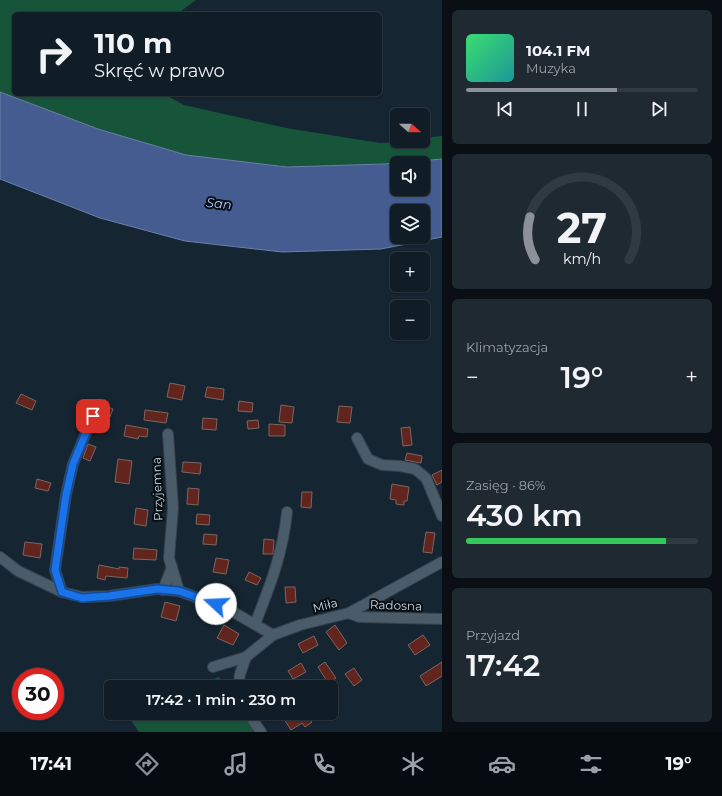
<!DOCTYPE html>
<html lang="pl">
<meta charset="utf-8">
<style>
body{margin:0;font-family:Montserrat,sans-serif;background:#1e2932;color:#f1f3f6;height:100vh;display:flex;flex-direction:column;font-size:15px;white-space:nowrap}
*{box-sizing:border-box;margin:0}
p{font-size:13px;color:#9ca1a7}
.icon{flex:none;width:22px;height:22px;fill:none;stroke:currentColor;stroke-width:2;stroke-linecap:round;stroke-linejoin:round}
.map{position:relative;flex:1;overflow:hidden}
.side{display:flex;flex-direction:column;gap:10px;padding:10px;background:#090f15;width:280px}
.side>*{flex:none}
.banner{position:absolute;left:12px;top:12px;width:370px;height:84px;border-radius:6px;box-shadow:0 1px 3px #0004,0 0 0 1px #303a43;background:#101c26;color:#f1f3f6;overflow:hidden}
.needle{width:26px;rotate:111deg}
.buttons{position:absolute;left:390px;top:108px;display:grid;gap:8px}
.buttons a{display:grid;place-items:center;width:40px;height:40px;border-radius:6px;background:#101c26;box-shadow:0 1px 3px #0004,0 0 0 1px #303a43;font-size:20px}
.speed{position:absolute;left:12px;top:668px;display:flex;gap:8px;font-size:20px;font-weight:700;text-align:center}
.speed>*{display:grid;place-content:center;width:52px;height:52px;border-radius:50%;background:#101c26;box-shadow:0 1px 3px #0004,0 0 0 1px #303a43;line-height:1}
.speed .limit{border:6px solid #d22;background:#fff;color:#111}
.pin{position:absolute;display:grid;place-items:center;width:34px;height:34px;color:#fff;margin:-17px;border-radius:8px;box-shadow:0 2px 6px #0006}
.me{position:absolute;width:44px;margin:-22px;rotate:290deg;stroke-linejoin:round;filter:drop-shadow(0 0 3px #0008)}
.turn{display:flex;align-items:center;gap:14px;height:84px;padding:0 16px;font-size:18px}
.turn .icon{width:52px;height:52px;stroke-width:2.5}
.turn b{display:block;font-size:28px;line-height:34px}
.big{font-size:30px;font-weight:600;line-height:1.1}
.side .tile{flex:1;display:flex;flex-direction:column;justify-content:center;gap:6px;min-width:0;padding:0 14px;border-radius:6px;background:#1e2932}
.side .dial{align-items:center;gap:0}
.dial svg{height:104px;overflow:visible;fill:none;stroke:#303a43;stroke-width:7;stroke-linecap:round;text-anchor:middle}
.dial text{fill:#f1f3f6;stroke:none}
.song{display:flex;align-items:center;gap:12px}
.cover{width:48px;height:48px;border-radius:6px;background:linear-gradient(135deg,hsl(140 70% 55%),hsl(180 70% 35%))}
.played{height:4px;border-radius:2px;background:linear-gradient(90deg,#8c9099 65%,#303a43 65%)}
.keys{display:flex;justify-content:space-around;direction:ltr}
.heat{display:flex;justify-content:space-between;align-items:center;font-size:22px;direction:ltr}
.charge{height:6px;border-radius:3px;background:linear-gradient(90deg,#34c759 86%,#303a43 0)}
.trip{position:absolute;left:104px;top:680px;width:234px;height:40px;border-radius:6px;background:#101c26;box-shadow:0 1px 3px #0004,0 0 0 1px #303a43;font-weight:600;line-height:40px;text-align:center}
.menu{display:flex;height:64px;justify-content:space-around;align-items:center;background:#060b0f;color:#9ca1a7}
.menu .icon{width:28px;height:28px}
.menu .on{color:#8c9099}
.menu b{font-size:18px;color:#f1f3f6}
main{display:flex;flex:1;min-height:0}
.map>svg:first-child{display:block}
</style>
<main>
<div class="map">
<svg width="442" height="732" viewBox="0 0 442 732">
<rect width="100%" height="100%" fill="#162532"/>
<g fill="#17553a">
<polygon points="0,0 196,0 177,14 14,14 14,94 164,94 184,105 286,128 380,143 423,141 423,138 442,136 442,159 384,164 291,167 186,155 98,129 0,92"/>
<polygon points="219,677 226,687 190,687"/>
<polygon points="126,713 244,713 257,732 139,732"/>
</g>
<path fill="#445c90" stroke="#6c80a7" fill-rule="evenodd" d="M0,92L98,129L186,155L287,167L384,164L442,159V237L381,249L282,252L185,241L100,218L0,179ZM397,163H423V189H397ZM397,211H423V237H397Z"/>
<g fill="#61251d" stroke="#7d6561">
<polygon points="170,383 185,386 182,400 167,397"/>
<polygon points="207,387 224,389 223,400 205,397"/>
<polygon points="21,394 36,401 32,410 16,403"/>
<polygon points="239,401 253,403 252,412 238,411"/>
<polygon points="102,404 113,409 110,417 99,413"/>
<polygon points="281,405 294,407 292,423 279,422"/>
<polygon points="339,406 352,407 350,423 337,422"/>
<polygon points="145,410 168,413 166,423 144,420"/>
<polygon points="203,418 217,419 216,430 202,429"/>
<polygon points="258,420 259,428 248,429 247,421"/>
<polygon points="269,424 285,425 285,436 269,436"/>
<polygon points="126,425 148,429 147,437 139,436 138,439 124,436"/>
<polygon points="410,427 412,445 403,446 401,428"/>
<polygon points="88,444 96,447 90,461 83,458"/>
<polygon points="407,453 422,456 421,463 405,460"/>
<polygon points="118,459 132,461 129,484 115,482"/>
<polygon points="183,462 201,463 200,474 182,472"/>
<polygon points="442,470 442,482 437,485 432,475"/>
<polygon points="37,479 51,483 48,491 35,488"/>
<polygon points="392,484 409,487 407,501 404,501 404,505 396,504 396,500 390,499"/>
<polygon points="188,488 199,489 198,505 187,504"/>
<polygon points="302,492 312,492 311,508 301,507"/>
<polygon points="136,508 148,510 146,526 134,524"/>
<polygon points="197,514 210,515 209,525 196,524"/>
<polygon points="426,532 435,533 432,553 423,552"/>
<polygon points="204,534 217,535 216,545 203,544"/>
<polygon points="264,539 274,540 273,554 263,554"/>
<polygon points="25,542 42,544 40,558 23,555"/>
<polygon points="134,548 157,550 156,560 133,559"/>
<polygon points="216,558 229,560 226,574 213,572"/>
<polygon points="99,565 119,569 119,567 128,568 127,578 106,576 105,580 97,578"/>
<polygon points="249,572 261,578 257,585 245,580"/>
<polygon points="285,587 295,587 296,602 286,603"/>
<polygon points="165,602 180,606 176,621 161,617"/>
<polygon points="224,625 239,634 233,645 217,638"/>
<polygon points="335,625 347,643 339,650 326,632"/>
<polygon points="423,635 430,645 415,655 408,645"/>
<polygon points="314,636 318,645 303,653 298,644"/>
<polygon points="325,662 336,678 328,683 318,667"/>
<polygon points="442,662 442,676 426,686 420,676"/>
<polygon points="301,663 306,672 293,679 288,671"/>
<polygon points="354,668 362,680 354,686 345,674"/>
<polygon points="280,713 306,713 312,722 305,727 302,723 291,730"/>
</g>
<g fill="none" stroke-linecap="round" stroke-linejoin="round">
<g stroke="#36424c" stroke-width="12">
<g id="minor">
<polyline points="168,434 173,508 169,558 179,591"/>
<polyline points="357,438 368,459 382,465 400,466 415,469 426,478 442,516"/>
<polyline points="0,557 18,571 62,592 82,597 109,596 157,589 179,591 228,609 273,635"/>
<polyline points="163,590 172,567"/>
<polyline points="62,592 55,570 66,495 73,464 93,416"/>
<polyline points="349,613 359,617 442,619"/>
<path d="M255,624C270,586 283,553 287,512"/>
<polyline points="213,667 246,657 273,635 300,625 349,613 442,562"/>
<polyline points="238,687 240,674 246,657"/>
<polyline points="248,713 261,732"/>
</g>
</g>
<use href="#minor" stroke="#4a5c6a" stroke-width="10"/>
</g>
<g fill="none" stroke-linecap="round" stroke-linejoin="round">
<g stroke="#114b97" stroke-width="10">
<polyline id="route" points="93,416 73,464 66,495 55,570 62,592 82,598 109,596 157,589 179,591 216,604"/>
</g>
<use href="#route" stroke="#1a73e8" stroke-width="7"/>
</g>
<g text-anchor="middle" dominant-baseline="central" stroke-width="4" stroke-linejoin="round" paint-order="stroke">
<g font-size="12" fill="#cbd5de" stroke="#070e13">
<text transform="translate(157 489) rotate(-92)">Przyjemna</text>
<text transform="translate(325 605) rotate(-14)">Miła</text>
<text transform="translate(396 605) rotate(2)">Radosna</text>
</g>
<g font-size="13" font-style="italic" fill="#b2c9f8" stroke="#070e13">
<text transform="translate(219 203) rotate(6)">San</text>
</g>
</g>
</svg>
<div class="buttons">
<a><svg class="needle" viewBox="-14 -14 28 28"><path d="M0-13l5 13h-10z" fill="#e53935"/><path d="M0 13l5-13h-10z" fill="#9ca1a7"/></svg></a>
<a><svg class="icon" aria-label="sound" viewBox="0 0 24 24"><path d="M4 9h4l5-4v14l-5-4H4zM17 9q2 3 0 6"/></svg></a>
<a><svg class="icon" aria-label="layers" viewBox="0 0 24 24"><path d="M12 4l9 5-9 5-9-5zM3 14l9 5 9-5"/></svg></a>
<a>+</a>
<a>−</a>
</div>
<div class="speed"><div class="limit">30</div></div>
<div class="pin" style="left:93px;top:416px;background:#d93025"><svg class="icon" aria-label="arrive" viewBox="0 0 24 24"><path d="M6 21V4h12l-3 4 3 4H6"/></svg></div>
<svg class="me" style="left:216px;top:604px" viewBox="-20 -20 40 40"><circle r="19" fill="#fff"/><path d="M0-13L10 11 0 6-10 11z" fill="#1a73e8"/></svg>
<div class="trip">17:42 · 1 min · 230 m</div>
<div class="banner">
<div class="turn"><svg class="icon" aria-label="right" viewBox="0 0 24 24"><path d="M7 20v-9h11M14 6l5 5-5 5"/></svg><div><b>110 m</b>Skręć w prawo</div></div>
</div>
</div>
<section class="side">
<div class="tile">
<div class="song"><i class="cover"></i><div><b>104.1 FM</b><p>Muzyka</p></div></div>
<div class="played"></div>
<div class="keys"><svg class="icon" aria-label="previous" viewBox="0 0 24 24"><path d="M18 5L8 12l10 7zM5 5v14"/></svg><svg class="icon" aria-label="pause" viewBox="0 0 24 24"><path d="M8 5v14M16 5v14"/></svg><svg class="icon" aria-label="next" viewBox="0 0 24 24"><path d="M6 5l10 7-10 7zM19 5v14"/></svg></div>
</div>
<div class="tile dial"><svg viewBox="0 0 100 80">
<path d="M14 69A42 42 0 1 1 86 69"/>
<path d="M14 69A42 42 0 0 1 10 36" stroke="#8c9099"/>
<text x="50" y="56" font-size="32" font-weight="700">27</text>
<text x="50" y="72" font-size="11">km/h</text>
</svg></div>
<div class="tile"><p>Klimatyzacja</p>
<div class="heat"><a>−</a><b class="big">19°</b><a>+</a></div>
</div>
<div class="tile"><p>Zasięg · 86%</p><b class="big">430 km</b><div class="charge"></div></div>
<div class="tile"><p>Przyjazd</p><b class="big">17:42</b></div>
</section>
</main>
<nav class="menu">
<b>17:41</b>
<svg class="icon on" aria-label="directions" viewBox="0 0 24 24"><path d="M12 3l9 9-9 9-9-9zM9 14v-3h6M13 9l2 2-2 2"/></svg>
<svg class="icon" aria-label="music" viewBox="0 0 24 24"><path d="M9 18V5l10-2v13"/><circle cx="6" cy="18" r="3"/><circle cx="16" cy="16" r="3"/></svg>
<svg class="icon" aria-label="phone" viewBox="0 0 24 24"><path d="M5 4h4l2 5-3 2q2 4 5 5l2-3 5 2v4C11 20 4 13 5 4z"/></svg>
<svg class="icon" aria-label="climate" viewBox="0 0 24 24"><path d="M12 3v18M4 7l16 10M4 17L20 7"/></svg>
<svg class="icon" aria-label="car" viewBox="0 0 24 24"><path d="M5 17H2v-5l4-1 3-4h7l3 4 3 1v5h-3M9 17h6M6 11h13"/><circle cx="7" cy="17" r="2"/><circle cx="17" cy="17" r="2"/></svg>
<svg class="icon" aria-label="filters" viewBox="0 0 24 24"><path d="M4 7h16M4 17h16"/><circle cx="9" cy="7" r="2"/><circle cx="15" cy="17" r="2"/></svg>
<b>19°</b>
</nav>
